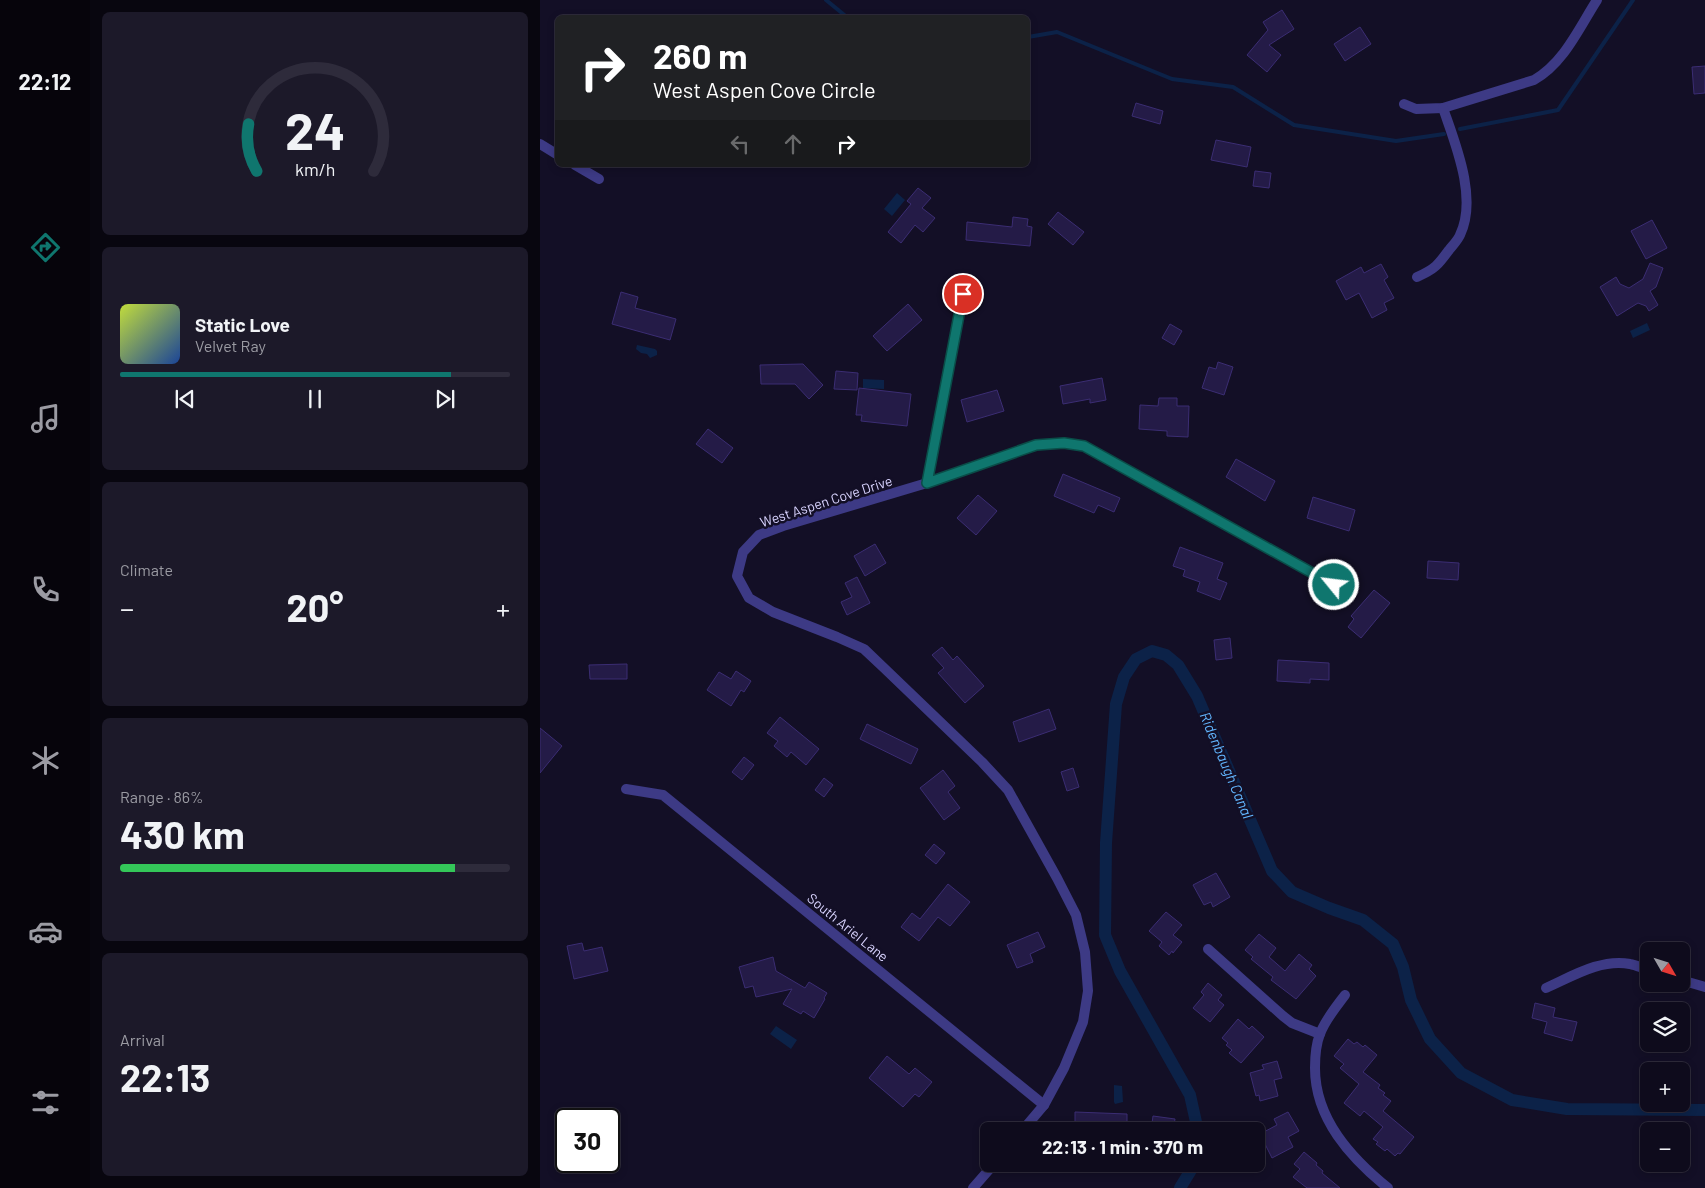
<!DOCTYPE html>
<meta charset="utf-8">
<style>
body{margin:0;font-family:Barlow,sans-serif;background:#1c1929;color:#f1f3f6;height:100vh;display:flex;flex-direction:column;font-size:19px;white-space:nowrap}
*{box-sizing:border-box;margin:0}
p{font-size:16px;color:#9b9ba3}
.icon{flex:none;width:28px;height:28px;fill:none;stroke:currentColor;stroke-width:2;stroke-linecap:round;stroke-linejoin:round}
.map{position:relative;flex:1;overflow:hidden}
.sheet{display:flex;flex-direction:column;gap:12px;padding:12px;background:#08060f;width:450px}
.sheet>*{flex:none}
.guide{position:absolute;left:15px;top:15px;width:475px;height:152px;border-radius:8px;box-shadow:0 2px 8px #0003,0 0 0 1px #2e2b3b;background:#202124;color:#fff;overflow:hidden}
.needle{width:32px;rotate:129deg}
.tools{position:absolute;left:1100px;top:942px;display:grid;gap:10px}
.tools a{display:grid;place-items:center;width:50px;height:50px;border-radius:8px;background:#0e0b1c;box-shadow:0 2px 8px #0003,0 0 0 1px #2e2b3b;font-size:25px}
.speed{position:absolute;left:15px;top:1108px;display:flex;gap:10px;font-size:25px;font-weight:700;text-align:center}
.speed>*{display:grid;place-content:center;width:65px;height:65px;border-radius:50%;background:#0e0b1c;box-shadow:0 2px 8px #0003,0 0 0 1px #2e2b3b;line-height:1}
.speed .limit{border:2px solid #111;border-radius:8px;background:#fff;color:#111}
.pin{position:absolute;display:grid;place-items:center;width:42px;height:42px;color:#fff;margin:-21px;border:2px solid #fff;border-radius:50%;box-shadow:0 1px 5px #0007}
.me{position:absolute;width:55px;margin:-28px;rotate:299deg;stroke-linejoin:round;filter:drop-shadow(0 0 4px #0008)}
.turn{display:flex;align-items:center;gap:18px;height:105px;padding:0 15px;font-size:22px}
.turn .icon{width:65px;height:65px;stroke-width:2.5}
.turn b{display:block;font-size:35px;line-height:42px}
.lanes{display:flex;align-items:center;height:48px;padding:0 15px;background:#0003;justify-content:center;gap:25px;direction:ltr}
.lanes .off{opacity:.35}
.big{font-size:38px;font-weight:700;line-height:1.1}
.sheet .card{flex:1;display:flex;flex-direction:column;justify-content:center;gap:8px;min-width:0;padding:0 18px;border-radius:8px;background:#1c1929}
.sheet .dial{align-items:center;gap:0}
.dial svg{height:130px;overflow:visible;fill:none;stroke:#2e2b3b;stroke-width:7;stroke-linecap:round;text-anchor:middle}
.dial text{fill:#f1f3f6;stroke:none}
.song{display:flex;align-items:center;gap:15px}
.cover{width:60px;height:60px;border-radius:8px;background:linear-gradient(135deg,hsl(70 70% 55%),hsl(220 70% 35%))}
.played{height:5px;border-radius:2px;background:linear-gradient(90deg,#0f766e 85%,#2e2b3b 85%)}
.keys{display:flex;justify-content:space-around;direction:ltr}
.heat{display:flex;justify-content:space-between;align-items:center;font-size:28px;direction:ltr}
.charge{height:8px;border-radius:4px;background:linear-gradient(90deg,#34c759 86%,#2e2b3b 0)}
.trip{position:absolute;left:440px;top:1122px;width:285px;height:50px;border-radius:8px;background:#0e0b1c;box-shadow:0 2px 8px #0003,0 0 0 1px #2e2b3b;font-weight:700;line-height:50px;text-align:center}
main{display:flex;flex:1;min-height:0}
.tabs{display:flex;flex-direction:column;width:90px;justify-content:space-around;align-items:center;background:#06040b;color:#9b9ba3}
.tabs .icon{width:35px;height:35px}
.tabs .on{color:#0f766e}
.tabs b{font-size:22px;color:#f1f3f6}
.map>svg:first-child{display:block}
</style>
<main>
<nav class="tabs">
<b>22:12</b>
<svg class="icon on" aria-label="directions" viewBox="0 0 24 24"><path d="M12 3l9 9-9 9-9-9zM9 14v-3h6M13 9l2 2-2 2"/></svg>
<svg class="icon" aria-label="music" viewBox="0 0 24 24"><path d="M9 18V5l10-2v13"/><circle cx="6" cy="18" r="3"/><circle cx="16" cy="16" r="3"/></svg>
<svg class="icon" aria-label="phone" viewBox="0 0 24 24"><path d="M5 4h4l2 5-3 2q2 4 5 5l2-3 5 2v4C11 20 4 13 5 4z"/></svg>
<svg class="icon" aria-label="climate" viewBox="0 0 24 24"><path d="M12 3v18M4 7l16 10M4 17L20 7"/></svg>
<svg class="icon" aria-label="car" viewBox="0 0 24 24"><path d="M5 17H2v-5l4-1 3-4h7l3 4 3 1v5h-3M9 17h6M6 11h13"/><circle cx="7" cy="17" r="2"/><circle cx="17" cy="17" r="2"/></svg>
<svg class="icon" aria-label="filters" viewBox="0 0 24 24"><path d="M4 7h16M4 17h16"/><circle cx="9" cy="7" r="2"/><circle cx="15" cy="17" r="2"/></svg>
</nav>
<section class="sheet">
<div class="card dial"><svg viewBox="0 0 100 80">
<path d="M14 69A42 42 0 1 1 86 69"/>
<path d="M14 69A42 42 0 0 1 9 40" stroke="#0f766e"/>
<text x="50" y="56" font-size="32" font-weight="700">24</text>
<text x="50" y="72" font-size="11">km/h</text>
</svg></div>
<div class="card">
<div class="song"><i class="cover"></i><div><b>Static Love</b><p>Velvet Ray</p></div></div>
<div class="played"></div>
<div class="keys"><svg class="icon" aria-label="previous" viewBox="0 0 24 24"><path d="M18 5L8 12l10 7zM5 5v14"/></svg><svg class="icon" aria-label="pause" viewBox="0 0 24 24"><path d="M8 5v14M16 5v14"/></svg><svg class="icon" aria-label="next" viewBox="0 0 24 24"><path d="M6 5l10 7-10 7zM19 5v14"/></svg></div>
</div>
<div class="card"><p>Climate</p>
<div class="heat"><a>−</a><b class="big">20°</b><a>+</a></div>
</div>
<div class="card"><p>Range · 86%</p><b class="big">430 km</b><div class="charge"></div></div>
<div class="card"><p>Arrival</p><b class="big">22:13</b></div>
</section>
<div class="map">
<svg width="1165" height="1188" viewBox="0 0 1165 1188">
<rect width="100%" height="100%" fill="#130f26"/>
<g fill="#0c2248">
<polygon points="357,193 365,200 352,216 344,209"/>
<polygon points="1107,323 1110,330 1093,338 1090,331"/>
<polygon points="97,345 115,349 117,351 117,355 110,358 107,354 101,353 96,349"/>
<polygon points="323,379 344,380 344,389 323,388"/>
<polygon points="236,1026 257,1040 251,1049 230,1034"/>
<polygon points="574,1085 582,1086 583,1102 575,1104 574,1102"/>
</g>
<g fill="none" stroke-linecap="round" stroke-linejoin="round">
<g stroke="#0c2248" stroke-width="4">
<polyline points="286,0 308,18"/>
<polyline points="488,37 517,32 632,79 693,87 754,125 856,141 904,134"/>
<polyline points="920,129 1018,110 1093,0"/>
</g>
<g stroke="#0c2248" stroke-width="12">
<polyline points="658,1131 650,1095 580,971 565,935 566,843 576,704 584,677 596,659 612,651 626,655 638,665 657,696 732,871 752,892 789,908 823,920 853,944 863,967 871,1000 890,1039 921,1073 972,1100 1027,1109 1165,1110"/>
<polyline points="640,1188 651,1170 653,1164"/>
</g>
</g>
<g fill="#241b47" stroke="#3b2d73">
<polygon points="742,10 754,29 729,45 741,55 727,72 707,55 728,30 723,22"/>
<polygon points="820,27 831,44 805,61 794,44"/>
<polygon points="1165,66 1165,93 1154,94 1152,67"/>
<polygon points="596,103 623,111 620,124 592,116"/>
<polygon points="676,140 711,147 707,167 671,160"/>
<polygon points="715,171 731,173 729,188 713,186"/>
<polygon points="378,188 391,198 382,208 395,218 383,232 375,225 361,243 348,232 371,204 367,201"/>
<polygon points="518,212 544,232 533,245 508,224"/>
<polygon points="473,217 488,219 487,226 492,227 490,246 426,240 427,222 472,227"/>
<polygon points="1112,220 1127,248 1106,259 1091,231"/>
<polygon points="1110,263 1123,268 1116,287 1110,291 1118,305 1109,311 1106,306 1098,303 1077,316 1060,287 1076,277 1080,284 1089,288 1103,279"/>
<polygon points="841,264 848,277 844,280 854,298 844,303 847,310 832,318 819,293 806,300 796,281 821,267 824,273"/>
<polygon points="81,292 98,297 95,308 136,319 130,340 72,324"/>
<polygon points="368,304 382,320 347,351 333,336"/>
<polygon points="630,324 642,331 634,345 622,338"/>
<polygon points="678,362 693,367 684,395 662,388 669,367 676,369"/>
<polygon points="263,364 283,385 269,399 255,384 221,384 220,365"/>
<polygon points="296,371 318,373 317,390 294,389"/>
<polygon points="562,378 566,400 550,403 550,399 523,404 520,386"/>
<polygon points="319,388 371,394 367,426 321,421 322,415 316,415"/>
<polygon points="457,390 464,411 427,422 421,400"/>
<polygon points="619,398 637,398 637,406 649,406 648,437 627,436 627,431 599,429 600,405 618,406"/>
<polygon points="168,429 193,448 182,463 156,444"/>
<polygon points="696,459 735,481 725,501 686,477"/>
<polygon points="523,474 580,498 574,512 558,505 554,513 514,496"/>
<polygon points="438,495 457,511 436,535 417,518"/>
<polygon points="773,497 815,510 809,531 767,518"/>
<polygon points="335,544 346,563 325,576 314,556"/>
<polygon points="640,547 683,563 677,579 687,583 680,600 657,591 660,582 643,576 645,570 633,566"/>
<polygon points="888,561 919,563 918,580 887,578"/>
<polygon points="317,577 330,603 307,615 301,602 312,597 305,583"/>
<polygon points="834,590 850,603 821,638 808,627 814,619 811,616"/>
<polygon points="690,638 692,658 676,660 674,640"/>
<polygon points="402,647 413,660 417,656 444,686 425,703 398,673 404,668 392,655"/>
<polygon points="738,660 789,663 789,680 770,679 770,683 737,681"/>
<polygon points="87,664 87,679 50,679 49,665"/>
<polygon points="196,671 211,681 204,692 201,690 191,706 167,690 179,672 191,679"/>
<polygon points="509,709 516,729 479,742 473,722"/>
<polygon points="240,717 279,749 266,765 251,752 247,757 234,746 238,741 227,733"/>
<polygon points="327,724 378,749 371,764 320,739"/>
<polygon points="0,728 22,746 0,773"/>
<polygon points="204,757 214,765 202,780 192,772"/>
<polygon points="533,768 539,787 527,791 521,772"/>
<polygon points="403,770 415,786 408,792 420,808 404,820 380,788"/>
<polygon points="284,778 293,785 284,797 275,790"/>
<polygon points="394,844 405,853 396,864 385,855"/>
<polygon points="676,873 690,897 673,907 671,902 664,905 653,885"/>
<polygon points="408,884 430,902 410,926 398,917 379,941 361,927 372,913 380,919"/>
<polygon points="626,912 642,925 633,935 642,942 633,953 632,951 629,955 619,946 622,942 609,931"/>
<polygon points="498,932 505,947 490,954 493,962 477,968 467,945"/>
<polygon points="719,934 736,948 729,957 745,971 759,954 772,965 769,969 776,976 756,999 731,980 733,977 711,959 713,957 705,950"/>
<polygon points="42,943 44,951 62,947 68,971 34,979 27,946"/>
<polygon points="233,957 236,971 265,988 269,982 287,993 284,998 285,999 274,1018 263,1011 261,1014 243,1004 252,989 216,997 213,986 205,988 199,967"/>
<polygon points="668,983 682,995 678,1000 684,1005 670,1022 653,1008 664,995 661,992"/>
<polygon points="995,1003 1015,1008 1013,1017 1037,1022 1032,1041 1004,1033 1007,1022 992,1018"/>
<polygon points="698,1019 709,1029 712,1026 724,1037 701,1063 689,1053 692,1050 686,1045 688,1043 682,1038"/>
<polygon points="808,1039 814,1044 817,1042 823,1047 825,1045 837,1055 823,1072 840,1085 838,1088 845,1093 843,1095 851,1101 843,1111 874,1137 860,1154 858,1153 855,1156 847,1149 845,1151 836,1144 838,1142 833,1139 843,1127 824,1111 820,1116 804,1103 819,1084 800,1068 804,1064 794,1056"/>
<polygon points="347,1056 369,1074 375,1068 392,1082 379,1097 375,1094 363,1107 329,1078"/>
<polygon points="737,1061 742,1078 734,1080 738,1096 720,1101 719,1095 716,1096 710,1073 724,1069 722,1065"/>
<polygon points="535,1112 587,1114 587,1131 535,1131"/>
<polygon points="748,1112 759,1131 748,1137 753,1147 732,1158 720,1134 737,1125 734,1119"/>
<polygon points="613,1116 635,1119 633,1131 611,1131"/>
<polygon points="764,1152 777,1163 776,1165 783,1171 782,1173 800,1188 767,1188 753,1177 760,1169 754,1164"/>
</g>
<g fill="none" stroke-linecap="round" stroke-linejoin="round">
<g stroke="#3d3a85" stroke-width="10">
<path d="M864,104L876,109L903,108L994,80C1024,63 1039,28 1057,0"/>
<polyline points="0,144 18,155"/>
<polyline points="35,165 59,179"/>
<path d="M877,277C895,269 898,265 909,250C913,245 918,240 920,235C938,198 915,143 903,108"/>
<polyline points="387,483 425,285"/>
<polyline points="86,789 123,795 504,1105"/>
<polyline points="668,949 743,1016 752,1023 780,1034"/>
<polyline points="1141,980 1165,987"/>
<path d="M1006,988C1031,977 1061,958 1090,964C1096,965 1102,968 1109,970"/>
<path d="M805,995C796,1007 785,1020 780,1034C776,1044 775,1057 775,1068C775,1119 811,1158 848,1188"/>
<polyline points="482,1131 504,1105 524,1068 543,1022 548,991 545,952 536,915 517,878 468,790 442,762 343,667 324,649 297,637 233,612 209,598 197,576 203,552 219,535 243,526 387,483 496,445 524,443 544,446 795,585"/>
<polyline points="433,1188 454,1164"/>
</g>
</g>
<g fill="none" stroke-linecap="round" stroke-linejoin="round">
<g stroke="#0a4d48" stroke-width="12">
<polyline id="route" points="423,294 387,483 496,445 524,443 544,446 794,585"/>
</g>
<use href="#route" stroke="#0f766e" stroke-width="9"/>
</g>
<g text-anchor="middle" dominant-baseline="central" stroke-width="5" stroke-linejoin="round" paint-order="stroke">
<g font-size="14" fill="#d9d4ff" stroke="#130f26">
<text transform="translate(286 501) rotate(-18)">West Aspen Cove Drive</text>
<text transform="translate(308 927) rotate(39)">South Ariel Lane</text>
</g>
<g font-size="15" font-style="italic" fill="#62b6ff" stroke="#130f26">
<text transform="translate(687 765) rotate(67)">Ridenbaugh Canal</text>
</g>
</g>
</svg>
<div class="tools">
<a><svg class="needle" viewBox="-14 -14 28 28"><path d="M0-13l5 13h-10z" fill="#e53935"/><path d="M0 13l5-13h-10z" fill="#9b9ba3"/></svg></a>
<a><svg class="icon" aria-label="layers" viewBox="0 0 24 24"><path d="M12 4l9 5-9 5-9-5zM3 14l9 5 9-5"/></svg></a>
<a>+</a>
<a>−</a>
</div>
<div class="speed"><div class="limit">30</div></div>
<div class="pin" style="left:423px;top:294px;background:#d93025"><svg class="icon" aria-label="arrive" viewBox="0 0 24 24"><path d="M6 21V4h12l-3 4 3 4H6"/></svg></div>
<svg class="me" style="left:794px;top:585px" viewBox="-20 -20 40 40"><circle r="17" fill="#0f766e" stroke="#fff" stroke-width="3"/><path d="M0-11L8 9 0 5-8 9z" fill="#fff"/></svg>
<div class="trip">22:13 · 1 min · 370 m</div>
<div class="guide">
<div class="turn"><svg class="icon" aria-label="right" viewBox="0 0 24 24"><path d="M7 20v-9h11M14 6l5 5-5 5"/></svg><div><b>260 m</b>West Aspen Cove Circle</div></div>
<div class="lanes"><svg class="icon off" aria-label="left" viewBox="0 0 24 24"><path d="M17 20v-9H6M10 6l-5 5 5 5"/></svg><svg class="icon off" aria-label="ahead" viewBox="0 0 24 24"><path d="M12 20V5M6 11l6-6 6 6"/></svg><svg class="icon" aria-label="right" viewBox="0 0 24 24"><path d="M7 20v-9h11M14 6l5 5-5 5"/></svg></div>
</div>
</div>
</main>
